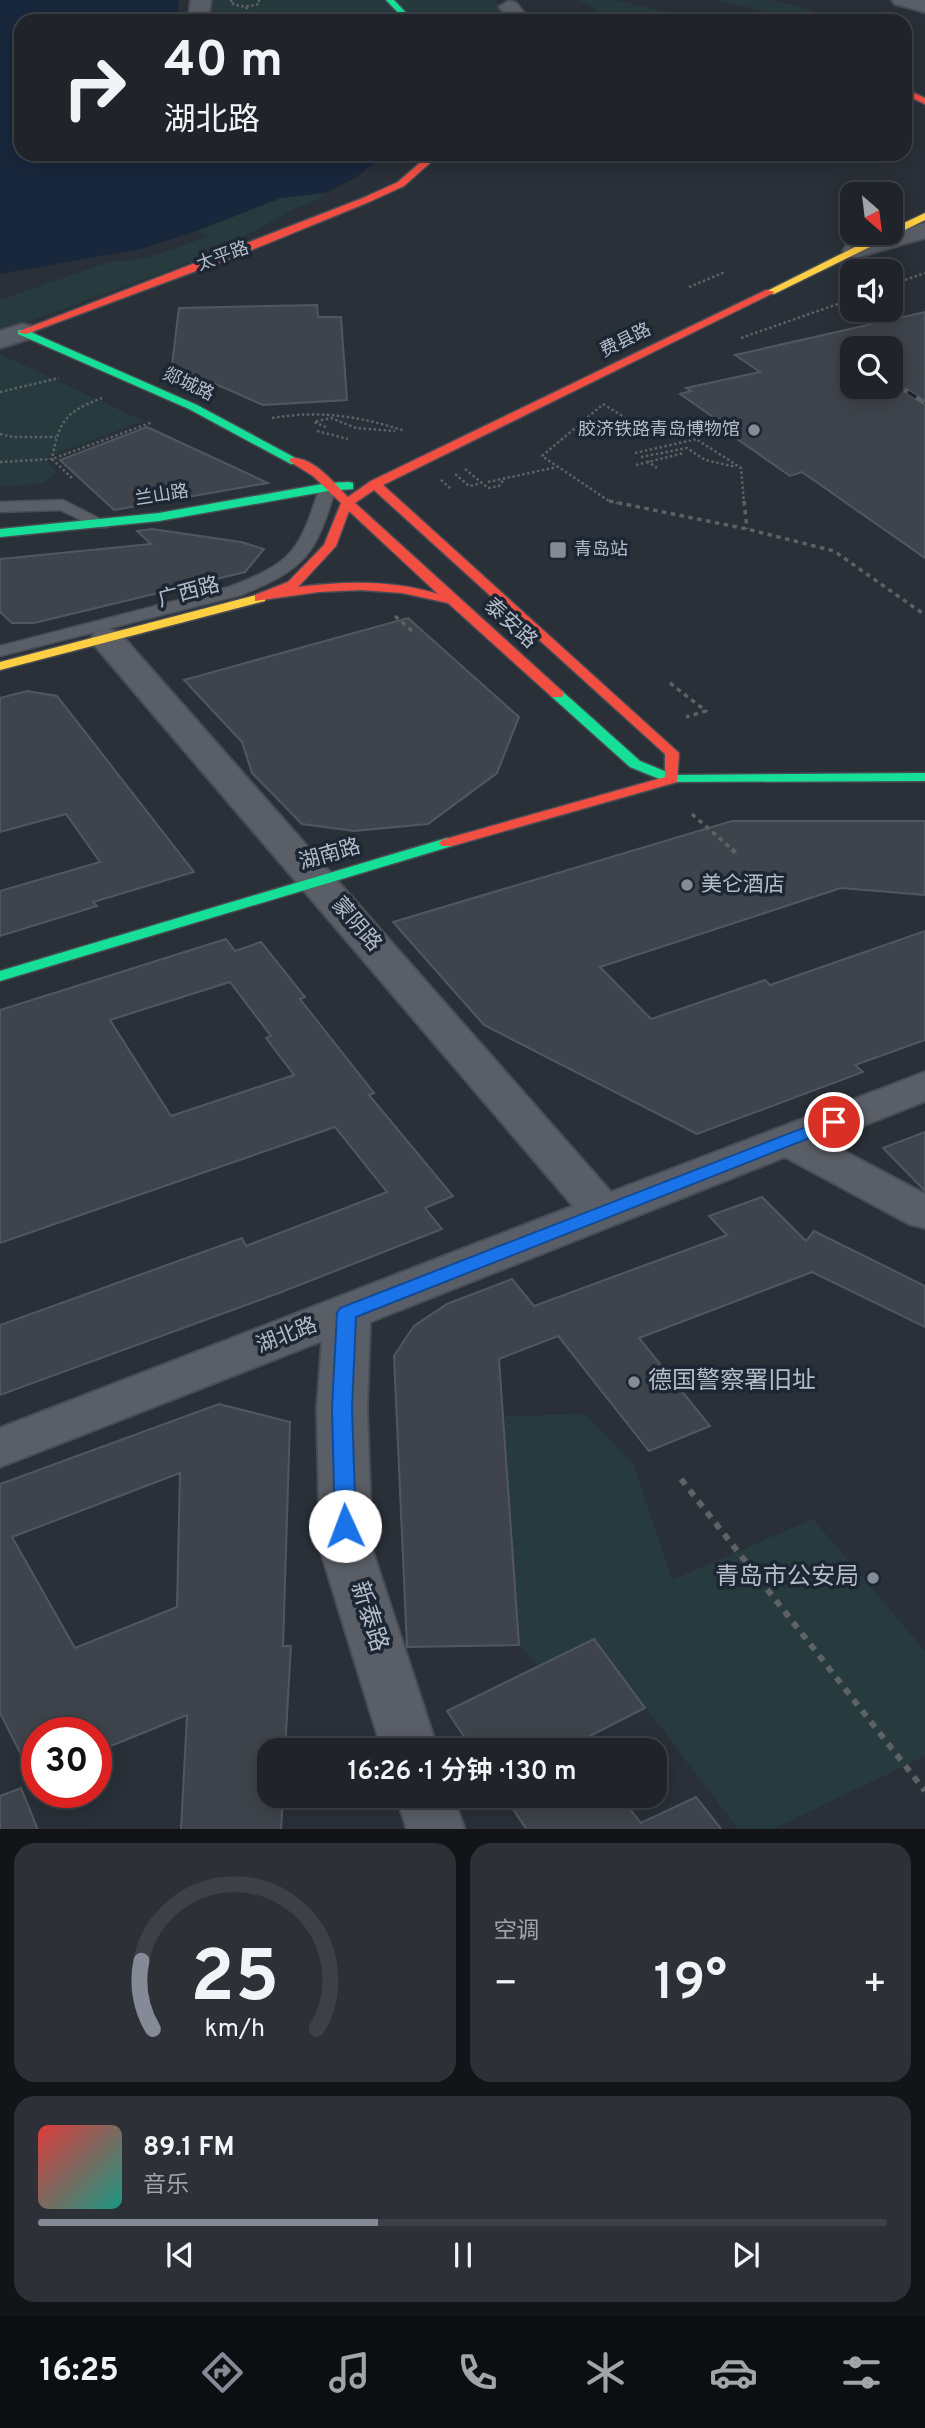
<!DOCTYPE html>
<html lang="zh">
<meta charset="utf-8">
<style>
body{margin:0;font-family:Overpass,"Noto Sans SC",sans-serif;background:#2d3036;color:#f1f3f6;height:100vh;display:flex;flex-direction:column;font-size:26px;white-space:nowrap}
*{box-sizing:border-box;margin:0}
p{font-size:23px;color:#a2a4a8}
.icon{flex:none;width:38px;height:38px;fill:none;stroke:currentColor;stroke-width:2;stroke-linecap:round;stroke-linejoin:round}
.map{position:relative;height:1829px;overflow:hidden}
.sheet{display:flex;flex-direction:column;gap:14px;padding:14px;background:#121417;flex:1}
.sheet>*{flex:none}
.top-card{position:absolute;left:14px;top:14px;width:898px;height:147px;border-radius:21px;box-shadow:0 4px 18px #0003,0 0 0 2px #3d4147;background:#20242a;color:#f1f3f6;overflow:hidden}
.needle{width:46px;rotate:152deg}
.tools{position:absolute;left:840px;top:182px;display:grid;gap:14px}
.tools a{display:grid;place-items:center;width:63px;height:63px;border-radius:14px;background:#20242a;box-shadow:0 4px 18px #0003,0 0 0 2px #3d4147;font-size:35px}
.speed{position:absolute;left:21px;top:1717px;display:flex;gap:14px;font-size:35px;font-weight:700;text-align:center}
.speed>*{display:grid;place-content:center;width:91px;height:91px;border-radius:50%;background:#20242a;box-shadow:0 4px 18px #0003,0 0 0 2px #3d4147;line-height:1}
.speed .limit{border:10px solid #d22;background:#fff;color:#111}
.pin{position:absolute;display:grid;place-items:center;width:60px;height:60px;color:#fff;margin:-30px;border:4px solid #fff;border-radius:50%;box-shadow:0 2px 7px #0007}
.me{position:absolute;width:77px;margin:-38px;rotate:358deg;stroke-linejoin:round;filter:drop-shadow(0 0 5px #0008)}
.turn{display:flex;align-items:center;gap:24px;height:147px;padding:0 35px;font-size:32px}
.turn .icon{width:91px;height:91px;stroke-width:2.5}
.turn b{display:block;font-size:49px;line-height:60px}
.big{font-size:52px;font-weight:600;line-height:1.1}
.sheet .widget{flex:1;display:flex;flex-direction:column;justify-content:center;gap:10px;min-width:0;padding:0 24px;border-radius:21px;background:#2d3036}
.sheet .dial{align-items:center;gap:0}
.dial svg{height:182px;overflow:visible;fill:none;stroke:#3d4147;stroke-width:7;stroke-linecap:round;text-anchor:middle}
.dial text{fill:#f1f3f6;stroke:none}
.song{display:flex;align-items:center;gap:21px}
.cover{width:84px;height:84px;border-radius:10px;background:linear-gradient(135deg,hsl(0 70% 55%),hsl(170 70% 35%))}
.played{height:7px;border-radius:4px;background:linear-gradient(90deg,#848b96 40%,#3d4147 40%)}
.keys{display:flex;justify-content:space-around;direction:ltr}
.heat{display:flex;justify-content:space-between;align-items:center;font-size:38px;direction:ltr}
.sheet .tiles{flex:1;display:grid;gap:14px;grid-template-columns:1fr 1fr}
.widget:last-child{grid-column:span 2}
.trip{position:absolute;left:257px;top:1738px;width:410px;height:70px;border-radius:21px;background:#20242a;box-shadow:0 4px 18px #0003,0 0 0 2px #3d4147;font-weight:600;line-height:70px;text-align:center}
.tabs{display:flex;height:112px;justify-content:space-around;align-items:center;background:#0d0e11;color:#a2a4a8}
.tabs .icon{width:49px;height:49px}
.tabs .selected{color:#848b96}
.tabs b{font-size:32px;color:#f1f3f6}
.map>svg:first-child{display:block}
</style>
<div class="map">
<svg width="925" height="1830" viewBox="0 0 925 1830">
<rect width="100%" height="100%" fill="#2a3038"/>
<g fill="#273a3e">
<polygon points="212,0 495,0 510,21 211,21"/>
<polygon points="579,0 615,0 705,21 614,21"/>
<polygon points="715,0 769,0 814,10 793,18"/>
<path d="M325,193L318,200L298,207L208,256L0,332V300L111,261C144,264 181,245 212,235L194,232L281,198Z"/>
<polygon points="0,354 143,421 44,458 56,472 44,483 0,487"/>
<polygon points="585,1414 633,1464 672,1580 813,1519 925,1651 925,1756 773,1829 738,1829 594,1639 538,1666 519,1645 504,1416"/>
</g>
<polygon fill="#19273c" points="0,0 179,0 177,21 21,21 21,154 386,154 355,178 325,193 281,198 194,232 141,249 0,274"/>
<g fill="#3f444c" stroke="#52575f" stroke-width="2" fill-rule="evenodd">
<polygon points="317,305 318,317 341,317 347,400 263,405 172,365 179,308"/>
<path d="M925,312V558L802,472L790,476L717,425L723,424L680,394L691,391L686,388L760,372L735,355ZM852,348H891V387H852Z"/>
<polygon points="147,427 268,483 114,510 60,460"/>
<polygon points="152,529 241,542 264,549 245,572 34,623 12,623 0,612 0,559 151,544 137,531"/>
<polygon points="408,618 519,717 497,773 428,824 354,831 302,824 252,773 242,742 184,680"/>
<polygon points="27,691 57,696 194,872 93,902 97,906 0,936 0,891 100,862 66,814 0,832 0,698"/>
<polygon points="732,821 925,821 925,895 841,888 600,967 651,1019 765,980 770,985 925,931 925,1040 855,1065 863,1072 697,1134 484,1025 393,922"/>
<path d="M226,939L235,951L261,942L305,997L300,999L374,1093L369,1095L453,1196L425,1208L442,1229L279,1293L0,1395V1325L242,1238L246,1246L387,1192L335,1127L0,1243V1010ZM230,982L271,1036L266,1038L294,1075L171,1116L110,1020Z"/>
<polygon points="925,1132 925,1191 883,1148"/>
<polygon points="762,1197 806,1241 814,1231 925,1286 925,1327 812,1272 639,1338 710,1426 649,1451 558,1336 499,1359 519,1645 407,1647 394,1356 414,1326 447,1304 512,1279 534,1306 727,1235 709,1216"/>
<path d="M219,1404L290,1422L283,1646H291L285,1750H270V1796H283L281,1830H181L187,1715L96,1752V1732H37V1786L0,1713V1484ZM180,1473L177,1607L75,1648L12,1537Z"/>
<polygon points="594,1639 645,1708 578,1742 584,1750 473,1750 447,1711"/>
<polygon points="21,1788 38,1830 0,1830 0,1796"/>
<polygon points="504,1796 620,1796 641,1823 696,1797 722,1830 527,1830"/>
</g>
<g fill="none" stroke-linecap="round" stroke-linejoin="round">
<g stroke="#484c55" stroke-width="3">
<g id="lane">
<path d="M328,482L336,487C316,553 308,568 241,595L0,656V646L229,587C294,562 299,551 320,487Z"/>
<polygon points="63,500 110,524 108,527 96,527 60,510 0,512 0,502"/>
</g>
</g>
<g stroke="#484c55" stroke-width="4">
<g id="street">
<polygon points="191,0 211,0 208,21 188,21"/>
<polygon points="892,0 925,0 925,12 895,4"/>
<polygon points="509,1 516,3 531,21 511,21 499,7"/>
<polygon points="925,223 925,238 855,258 846,256 843,251 846,246"/>
<polygon points="22,324 31,326 35,332 31,338 0,348 0,331"/>
<polygon points="107,629 119,632 611,1192 925,1072 925,1101 825,1141 925,1194 925,1228 909,1224 785,1157 370,1322 367,1408 372,1549 438,1750 382,1750 320,1549 317,1408 322,1341 0,1467 0,1428 573,1206 95,646 91,639 95,632"/>
<polygon points="396,1796 453,1796 465,1830 407,1830"/>
</g>
</g>
<g stroke="#484c55" stroke-width="3">
<g id="fast">
<polygon points="386,0 394,0 414,21 406,21"/>
<polygon points="18,330 26,330 197,405 301,461 299,464 291,464 189,409 18,334"/>
<polygon points="349,482 353,483 353,489 328,491 159,521 0,537 0,529 159,513 328,483"/>
<polygon points="557,690 562,691 640,761 674,775 925,773 925,781 667,782 630,767 552,697 550,694"/>
<polygon points="447,838 452,840 455,843 452,846 0,981 0,971"/>
</g>
</g>
<g stroke="#484c55" stroke-width="3">
<g id="slow">
<polygon points="925,213 925,220 774,294 765,292 883,233 891,233 891,229"/>
<polygon points="260,594 265,595 265,601 0,670 0,662"/>
</g>
</g>
<g stroke="#484c55" stroke-width="3">
<g id="jam">
<polygon points="905,89 925,98 925,104 905,95"/>
<polygon points="430,154 440,154 404,186 369,202 239,255 26,334 17,332 363,198 398,182"/>
<path d="M766,290L775,292L383,485L679,753L677,782L452,846H442L439,843L442,840L665,777V754L374,490L355,503L562,691L564,694L562,697H552L448,603L402,593L361,590L319,592L255,601V595L288,582L324,545L341,503L313,476L289,461L291,458C313,456 334,483 348,497L371,481ZM349,511L438,594C392,580 346,581 298,587L336,546Z"/>
</g>
</g>
<g stroke="#5c6268" stroke-width="2.5" stroke-dasharray="2.5 2.5" stroke-linecap="butt">
<path d="M232,0L230,2C239,8 249,7 259,4V0"/>
<polyline points="246,7 251,21"/>
<polyline points="891,285 925,273"/>
<polyline points="689,287 725,272"/>
<polyline points="741,338 852,299"/>
<polyline points="0,392 59,378"/>
<polyline points="603,404 642,428 679,428 741,468 744,503"/>
<polyline points="601,406 542,456 609,501 617,503"/>
<path d="M272,418C320,410 359,416 405,431"/>
<polyline points="326,427 314,422 331,418 356,428 395,431"/>
<polyline points="317,431 348,439"/>
<polyline points="0,434 13,437 56,437"/>
<polyline points="635,453 697,439"/>
<polyline points="641,457 687,448 705,460 736,467"/>
<polyline points="647,461 657,468"/>
<path d="M0,462L52,459C59,421 65,412 102,398"/>
<polyline points="636,465 684,453"/>
<polyline points="465,469 488,488 499,486 505,478"/>
<polyline points="455,474 469,486 478,484"/>
<polyline points="72,478 52,459 153,422"/>
<polyline points="441,480 451,489"/>
<polyline points="488,482 557,467"/>
</g>
<g stroke="#5c6268" stroke-width="3.5" stroke-dasharray="4.5 4.5" stroke-linecap="butt">
<polyline points="609,501 747,529 834,551 925,615"/>
<polyline points="744,501 747,529"/>
<polyline points="395,616 415,634"/>
<polyline points="670,683 706,711 686,717"/>
<polyline points="692,814 734,851"/>
</g>
<polyline stroke="#5c6268" stroke-width="4.5" stroke-dasharray="5 5" stroke-linecap="butt" points="732,849 736,853"/>
<polyline stroke="#5c6268" stroke-width="6" stroke-dasharray="7 7" stroke-linecap="butt" points="681,1479 925,1791"/>
<use href="#lane" fill="#5a5e66" fill-rule="evenodd"/>
<use href="#street" fill="#5a5e66" fill-rule="evenodd"/>
<use href="#fast" fill="#16e098" fill-rule="evenodd"/>
<use href="#slow" fill="#ffcf43" fill-rule="evenodd"/>
<use href="#jam" fill="#f24e42" fill-rule="evenodd"/>
<g stroke="#595d64" stroke-width="5">
<polyline id="rail" points="891,381 925,403"/>
</g>
<use href="#rail" stroke="#1d2633" stroke-width="3.5" stroke-dasharray="10" stroke-linecap="butt"/>
</g>
<polygon fill="#1a73e8" stroke="#114b97" stroke-width="2" points="834,1116 843,1122 840,1126 356,1317 352,1408 356,1526 353,1532 345,1534 338,1532 335,1526 332,1408 337,1313 340,1308"/>
<g fill="#848b96" stroke="#1d2633" stroke-width="2.5">
<circle cx="754" cy="430" r="7"/>
<rect x="549" y="541" width="18" height="18" rx="3.5"/>
<circle cx="687" cy="885" r="7"/>
<circle cx="634" cy="1382" r="7"/>
<circle cx="873" cy="1578" r="7"/>
</g>
<g text-anchor="middle" dominant-baseline="central" stroke-width="7" stroke-linejoin="round" paint-order="stroke">
<g font-size="18" fill="#b4bcc9" stroke="#1d2633">
<text transform="translate(223 257) rotate(-20)">太平路</text>
<text transform="translate(626 341) rotate(-26)">费县路</text>
<text transform="translate(188 385) rotate(25)">郯城路</text>
<text transform="translate(162 496) rotate(-9)">兰山路</text>
</g>
<g font-size="18" fill="#b4bcc9" stroke="#1d2633" text-anchor="end">
<text x="740" y="430">胶济铁路青岛博物馆</text>
<text x="574" y="550" text-anchor="start">青岛站</text>
</g>
<g font-size="21" fill="#b4bcc9" stroke="#1d2633">
<text transform="translate(189 593) rotate(-15)">广西路</text>
<text transform="translate(510 624) rotate(42)">泰安路</text>
<text transform="translate(330 855) rotate(-16)">湖南路</text>
<text transform="translate(356 925) rotate(49)">蒙阴路</text>
<text transform="translate(287 1336) rotate(-21)">湖北路</text>
</g>
<g font-size="21" fill="#b4bcc9" stroke="#1d2633" text-anchor="start">
<text x="701" y="885">美仑酒店</text>
</g>
<g font-size="24" fill="#b4bcc9" stroke="#1d2633" text-anchor="start">
<text x="648" y="1382">德国警察署旧址</text>
<text x="859" y="1578" text-anchor="end">青岛市公安局</text>
</g>
<g font-size="24" fill="#b4bcc9" stroke="#1d2633">
<text transform="translate(368 1617) rotate(72)">新泰路</text>
</g>
</g>
</svg>
<div class="tools">
<a><svg class="needle" viewBox="-14 -14 28 28"><path d="M0-13l5 13h-10z" fill="#e53935"/><path d="M0 13l5-13h-10z" fill="#a2a4a8"/></svg></a>
<a><svg class="icon" aria-label="sound" viewBox="0 0 24 24"><path d="M4 9h4l5-4v14l-5-4H4zM17 9q2 3 0 6"/></svg></a>
<a><svg class="icon" aria-label="search" viewBox="0 0 24 24"><circle cx="10" cy="10" r="6"/><path d="M15 15l6 6"/></svg></a>
</div>
<div class="speed"><div class="limit">30</div></div>
<div class="pin" style="left:834px;top:1122px;background:#d93025"><svg class="icon" aria-label="arrive" viewBox="0 0 24 24"><path d="M6 21V4h12l-3 4 3 4H6"/></svg></div>
<svg class="me" style="left:345px;top:1526px" viewBox="-20 -20 40 40"><circle r="19" fill="#fff"/><path d="M0-13L10 11 0 6-10 11z" fill="#1a73e8"/></svg>
<div class="trip">16:26 · 1 分钟 · 130 m</div>
<div class="top-card">
<div class="turn"><svg class="icon" aria-label="right" viewBox="0 0 24 24"><path d="M7 20v-9h11M14 6l5 5-5 5"/></svg><div><b>40 m</b>湖北路</div></div>
</div>
</div>
<section class="sheet">
<div class="tiles">
<div class="widget dial"><svg viewBox="0 0 100 80">
<path d="M14 69A42 42 0 1 1 86 69"/>
<path d="M14 69A42 42 0 0 1 9 39" stroke="#848b96"/>
<text x="50" y="56" font-size="32" font-weight="700">25</text>
<text x="50" y="72" font-size="11">km/h</text>
</svg></div>
<div class="widget"><p>空调</p>
<div class="heat"><a>−</a><b class="big">19°</b><a>+</a></div>
</div>
<div class="widget">
<div class="song"><i class="cover"></i><div><b>89.1 FM</b><p>音乐</p></div></div>
<div class="played"></div>
<div class="keys"><svg class="icon" aria-label="previous" viewBox="0 0 24 24"><path d="M18 5L8 12l10 7zM5 5v14"/></svg><svg class="icon" aria-label="pause" viewBox="0 0 24 24"><path d="M8 5v14M16 5v14"/></svg><svg class="icon" aria-label="next" viewBox="0 0 24 24"><path d="M6 5l10 7-10 7zM19 5v14"/></svg></div>
</div>
</div>
</section>
<nav class="tabs">
<b>16:25</b>
<svg class="icon selected" aria-label="directions" viewBox="0 0 24 24"><path d="M12 3l9 9-9 9-9-9zM9 14v-3h6M13 9l2 2-2 2"/></svg>
<svg class="icon" aria-label="music" viewBox="0 0 24 24"><path d="M9 18V5l10-2v13"/><circle cx="6" cy="18" r="3"/><circle cx="16" cy="16" r="3"/></svg>
<svg class="icon" aria-label="phone" viewBox="0 0 24 24"><path d="M5 4h4l2 5-3 2q2 4 5 5l2-3 5 2v4C11 20 4 13 5 4z"/></svg>
<svg class="icon" aria-label="climate" viewBox="0 0 24 24"><path d="M12 3v18M4 7l16 10M4 17L20 7"/></svg>
<svg class="icon" aria-label="car" viewBox="0 0 24 24"><path d="M5 17H2v-5l4-1 3-4h7l3 4 3 1v5h-3M9 17h6M6 11h13"/><circle cx="7" cy="17" r="2"/><circle cx="17" cy="17" r="2"/></svg>
<svg class="icon" aria-label="filters" viewBox="0 0 24 24"><path d="M4 7h16M4 17h16"/><circle cx="9" cy="7" r="2"/><circle cx="15" cy="17" r="2"/></svg>
</nav>
